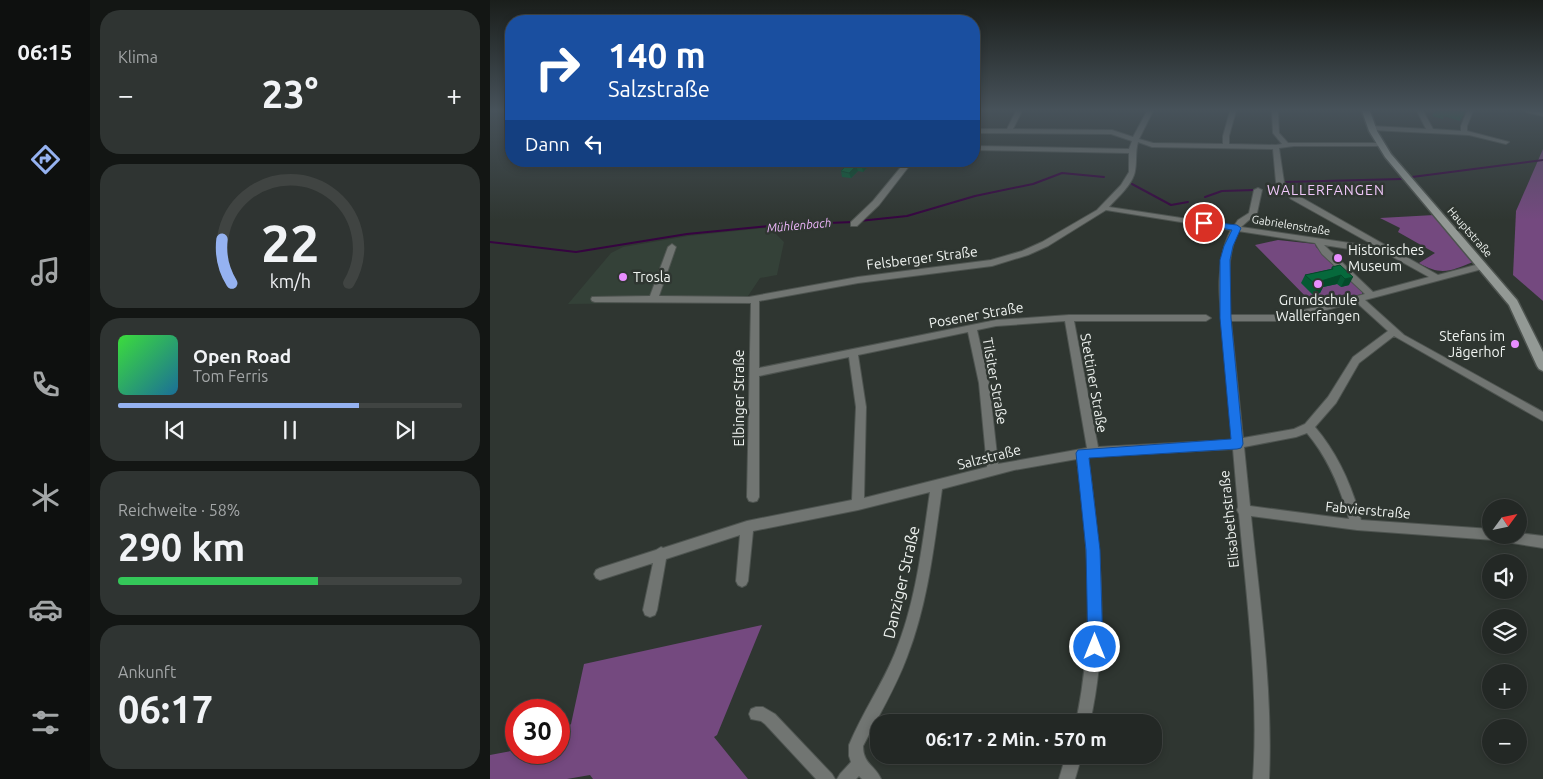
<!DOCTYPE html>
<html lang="de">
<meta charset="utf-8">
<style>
body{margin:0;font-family:Ubuntu,sans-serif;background:#2f3432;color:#f1f3f6;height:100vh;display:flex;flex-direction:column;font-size:19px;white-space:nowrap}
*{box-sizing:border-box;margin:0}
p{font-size:16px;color:#a3a6a7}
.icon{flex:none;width:28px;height:28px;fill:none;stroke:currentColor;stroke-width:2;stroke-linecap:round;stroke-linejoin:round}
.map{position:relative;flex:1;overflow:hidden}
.sheet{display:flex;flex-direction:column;gap:10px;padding:10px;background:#131614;width:400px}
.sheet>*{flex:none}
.top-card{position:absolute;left:15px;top:15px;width:475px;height:152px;border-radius:20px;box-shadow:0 2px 8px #0003,0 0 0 1px #404442;background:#1a4fa0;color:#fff;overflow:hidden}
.needle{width:32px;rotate:57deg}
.fabs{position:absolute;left:992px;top:499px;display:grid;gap:10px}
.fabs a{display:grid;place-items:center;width:45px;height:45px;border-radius:50%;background:#232825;box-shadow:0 2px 8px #0003,0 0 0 1px #404442;font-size:25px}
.speed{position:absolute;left:15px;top:699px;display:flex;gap:10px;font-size:25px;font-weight:700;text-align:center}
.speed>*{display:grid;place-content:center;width:65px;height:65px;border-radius:50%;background:#232825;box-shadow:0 2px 8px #0003,0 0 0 1px #404442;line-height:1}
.speed .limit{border:8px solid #d22;background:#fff;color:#111}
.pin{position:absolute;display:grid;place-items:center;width:42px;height:42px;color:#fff;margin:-21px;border:2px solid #fff;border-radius:50%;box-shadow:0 1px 5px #0007}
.me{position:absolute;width:55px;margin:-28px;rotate:0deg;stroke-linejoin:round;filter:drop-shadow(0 0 4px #0008)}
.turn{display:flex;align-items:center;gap:18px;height:105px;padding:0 20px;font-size:22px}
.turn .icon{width:65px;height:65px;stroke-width:2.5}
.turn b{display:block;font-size:35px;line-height:42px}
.then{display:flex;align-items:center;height:48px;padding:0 20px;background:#0003;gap:10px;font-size:19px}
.big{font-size:38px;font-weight:600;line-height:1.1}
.sheet .widget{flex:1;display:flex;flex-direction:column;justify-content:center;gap:8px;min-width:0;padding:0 18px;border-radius:20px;background:#2f3432}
.sheet .dial{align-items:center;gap:0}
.dial svg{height:130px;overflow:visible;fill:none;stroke:#404442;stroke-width:7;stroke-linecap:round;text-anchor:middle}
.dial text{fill:#f1f3f6;stroke:none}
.song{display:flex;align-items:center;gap:15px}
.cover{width:60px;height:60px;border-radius:8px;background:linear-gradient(135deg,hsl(120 70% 55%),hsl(200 70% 35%))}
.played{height:5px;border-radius:2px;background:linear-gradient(90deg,#95b2f1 70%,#404442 70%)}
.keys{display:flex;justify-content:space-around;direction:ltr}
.heat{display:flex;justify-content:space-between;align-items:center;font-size:28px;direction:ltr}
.charge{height:8px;border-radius:4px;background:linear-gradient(90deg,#34c759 58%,#404442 0)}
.trip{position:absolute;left:380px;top:714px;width:292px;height:50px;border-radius:20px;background:#232825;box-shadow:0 2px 8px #0003,0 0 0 1px #404442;font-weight:600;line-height:50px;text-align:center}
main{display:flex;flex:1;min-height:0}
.tabs{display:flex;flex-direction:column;width:90px;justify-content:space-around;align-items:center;background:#0e100f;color:#a3a6a7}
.tabs .icon{width:35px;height:35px}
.tabs .on{color:#95b2f1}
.tabs b{font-size:22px;color:#f1f3f6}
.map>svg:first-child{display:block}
</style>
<main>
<nav class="tabs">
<b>06:15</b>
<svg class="icon on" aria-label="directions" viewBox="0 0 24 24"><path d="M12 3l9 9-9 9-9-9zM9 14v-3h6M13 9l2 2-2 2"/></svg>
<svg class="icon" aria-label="music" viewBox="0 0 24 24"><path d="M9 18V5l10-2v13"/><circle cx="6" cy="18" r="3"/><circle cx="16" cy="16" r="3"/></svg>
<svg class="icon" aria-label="phone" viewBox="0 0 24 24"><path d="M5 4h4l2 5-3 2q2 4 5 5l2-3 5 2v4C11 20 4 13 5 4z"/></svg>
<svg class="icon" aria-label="climate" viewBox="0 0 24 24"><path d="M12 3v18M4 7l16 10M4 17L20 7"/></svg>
<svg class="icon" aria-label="car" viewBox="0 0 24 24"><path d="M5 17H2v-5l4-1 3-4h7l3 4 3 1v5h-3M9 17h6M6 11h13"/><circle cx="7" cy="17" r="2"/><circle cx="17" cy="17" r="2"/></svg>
<svg class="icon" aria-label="filters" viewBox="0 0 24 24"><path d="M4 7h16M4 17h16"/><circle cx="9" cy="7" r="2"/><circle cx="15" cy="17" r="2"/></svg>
</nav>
<section class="sheet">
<div class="widget"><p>Klima</p>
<div class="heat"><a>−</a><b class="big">23°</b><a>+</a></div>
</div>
<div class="widget dial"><svg viewBox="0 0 100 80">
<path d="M14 69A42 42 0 1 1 86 69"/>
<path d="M14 69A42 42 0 0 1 8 42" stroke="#95b2f1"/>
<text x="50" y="56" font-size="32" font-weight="700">22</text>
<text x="50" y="72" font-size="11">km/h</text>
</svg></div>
<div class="widget">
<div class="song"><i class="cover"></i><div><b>Open Road</b><p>Tom Ferris</p></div></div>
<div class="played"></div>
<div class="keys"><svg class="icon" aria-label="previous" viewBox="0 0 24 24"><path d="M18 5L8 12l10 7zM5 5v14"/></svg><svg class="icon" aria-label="pause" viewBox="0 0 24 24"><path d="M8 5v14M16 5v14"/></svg><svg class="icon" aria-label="next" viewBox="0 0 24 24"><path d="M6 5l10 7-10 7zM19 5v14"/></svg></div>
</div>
<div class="widget"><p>Reichweite · 58%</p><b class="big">290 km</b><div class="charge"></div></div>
<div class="widget"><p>Ankunft</p><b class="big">06:17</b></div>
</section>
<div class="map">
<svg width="1053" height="779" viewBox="0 0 1053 779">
<rect width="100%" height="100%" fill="#2f3631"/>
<polygon fill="#344138" points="274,228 281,229 294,242 287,275 270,278 254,302 78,304 121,253 133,247 198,236"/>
<g fill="#74497f">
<polygon points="1053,149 1053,301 1023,275 1026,211"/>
<path d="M944,215L983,262C961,271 951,276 929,263L945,253L908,232L910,228L890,218Z"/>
<polygon points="788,240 825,244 826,247 872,290 872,294 825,306 765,245"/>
<polygon points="272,625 227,735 224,737 258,779 103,779 100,775 77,779 0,779 0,755 26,750 26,752 69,752 69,735 81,724 94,664"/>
</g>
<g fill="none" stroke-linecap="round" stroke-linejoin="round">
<g stroke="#360440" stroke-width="2">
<polyline points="922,177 1053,160"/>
<polyline points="795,182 911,179"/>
<polyline points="642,184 681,205 698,202"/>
<polyline points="715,197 732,191 765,190"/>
<polyline points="369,221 417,216 485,196 543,184 572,173 614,177"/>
<polyline points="0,242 86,252 197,234 289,225 363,222"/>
</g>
<g stroke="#4e5450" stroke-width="2">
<g id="minor">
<path d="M526,111H532L523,129L622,130L643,137L657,111H663L649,139L663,143L733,144V136L740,111H746L739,136V144L786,145L792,144L783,133L782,111H788L789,133L798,143H893L894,144L891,146H804L789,148L794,182L807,195L948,275L993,263L996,264V268L875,300L914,335L1053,412V421L904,336L869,363L846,403L825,427C848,454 862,486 871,520L1001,529V535H1029V533L1053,536V548L1004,540L867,530L761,516C770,604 783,691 779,779H763C769,691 757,602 749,514L747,510L748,507L743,449L598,457C610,546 620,635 600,722H586C605,630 599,551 587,459L524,470L452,489C444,545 438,603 417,657C406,687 388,717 373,746C373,764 385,765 391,779H372L369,776L366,779H347L350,774L361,762L359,756V745C372,713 392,685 405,653C426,602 432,546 440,492L368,510L263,531L258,581L256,585L252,587L248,585L246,581L250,535L176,559L167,610L165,615L160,617L155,615L153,610L163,563L110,580L106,578L104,574L106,570L110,568L166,550L171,547L173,548L257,521L362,500L366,407L359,357L269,376V497L267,501L263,502L259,501L257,497L261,303L105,302L102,301L101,299L102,297L160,296L178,247L182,244L186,247L169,296L259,297L368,277L501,260L532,251L552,242L607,210L631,185L639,172V153L484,150V146L639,149L642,141L621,134L484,133V129H517ZM648,142L662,147L783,149L786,182L801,199L887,247L751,227L767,213L772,190L768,188L764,190L759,213L748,220L744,226L619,207C628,197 643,184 645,171C647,161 645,152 648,142ZM616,210L741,230C722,266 731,313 735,352C737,381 740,410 742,440L608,447L584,321H716L721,318L716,315H579L506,320L269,368V301L368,283L502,266L538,255L558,246ZM748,231L825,243L832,254L875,294L795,315H740C739,286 736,258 748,231ZM834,245L884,253L894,252L939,277L883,292ZM866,302L898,331L863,357L838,397L815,424L804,429L753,438L741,321H795ZM575,321L597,448L508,464L499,383L487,330L506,326ZM478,332L489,383L497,467L374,498L376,407L368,355ZM817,433C838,458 850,487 859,519L760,506L754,447L806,437Z"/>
<polygon points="927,111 933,111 943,129 971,131 971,126 977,111 983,111 977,126 977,131 1019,142 1016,144 979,135 882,130 879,128 882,126 936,129"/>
<polygon points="1035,111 1053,112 1053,116 1036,112"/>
<polygon points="416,161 423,161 389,205 367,226 361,226 361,222 383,201"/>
<polygon points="266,707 273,707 285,714 342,774 345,779 326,779 275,724 271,721 261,719 259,714 261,709"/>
<polygon points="576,755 592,755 585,779 569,779"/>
</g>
</g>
<g stroke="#4e5450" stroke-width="3">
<polygon id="secondary" points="872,111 880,111 887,131 901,154 1027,300 1053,352 1053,371 1049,369 1047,366 1019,305 895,157 879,131"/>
</g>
<use href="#minor" fill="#717572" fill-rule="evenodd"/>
<use href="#secondary" fill="#939995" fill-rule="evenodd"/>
</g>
<g fill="#055a34">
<polygon points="945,111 976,111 970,121 954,116 953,119 942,116"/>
<polygon points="361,161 383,161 373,172 368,171 361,178 352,177 351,171"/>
<polygon points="850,265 859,285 851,287 847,284 833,287 830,293 823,295 811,283 815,275 841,269 842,267"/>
</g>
<g fill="#044a2a">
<polygon points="377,161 383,161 373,172 372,167"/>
<polygon points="366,166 368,171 361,178 359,173"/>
<polygon points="851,275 847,284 833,287 830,293 823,295 831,281"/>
<polygon points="863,277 859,285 851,287 855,279"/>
</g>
<g fill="#06693c" stroke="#044a2a">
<polygon points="361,161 377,161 372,167 366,166 359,173 351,171"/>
<polygon points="850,265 863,277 855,279 851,275 831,281 835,284 827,286 815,275 843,269 842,267"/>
</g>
<linearGradient id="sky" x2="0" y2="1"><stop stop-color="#1a1e1b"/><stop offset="0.5" stop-color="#47525a"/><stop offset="1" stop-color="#47525a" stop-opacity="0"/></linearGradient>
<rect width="1053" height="220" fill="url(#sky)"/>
<polygon fill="#1a73e8" stroke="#114b97" points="711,221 747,225 751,228 743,246 740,260 741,318 753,444 751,448 747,449 599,458 610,550 613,647 611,652 605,655 600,652 598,647 596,550 586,453 588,450 741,439 730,318 730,260 734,246 742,230 711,225"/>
<g fill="#e88eff" stroke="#2f3631" stroke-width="2">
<circle cx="848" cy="258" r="5"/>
<circle cx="133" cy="277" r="5"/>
<circle cx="828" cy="284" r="5"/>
<circle cx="1025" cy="344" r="5"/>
</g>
<g text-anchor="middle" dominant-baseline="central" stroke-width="5" stroke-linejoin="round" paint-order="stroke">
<g font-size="11" fill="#eff3f0" stroke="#2f3631">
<text transform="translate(801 225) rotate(9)">Gabrielenstraße</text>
<text transform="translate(980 232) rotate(49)">Hauptstraße</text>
</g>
<g font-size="12" font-style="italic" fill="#f0b8fe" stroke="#2f3631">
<text transform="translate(309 225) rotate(-5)">Mühlenbach</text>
</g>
<g font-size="14" letter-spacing="1" fill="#f0c8fa" stroke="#2f3631">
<text x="836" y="190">WALLERFANGEN</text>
</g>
<g font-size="14" fill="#eff3f0" stroke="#2f3631" text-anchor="start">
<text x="858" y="250">Historisches<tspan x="858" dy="16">Museum</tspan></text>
<text x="143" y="277">Trosla</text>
<text x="828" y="300" text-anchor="middle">Grundschule<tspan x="828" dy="16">Wallerfangen</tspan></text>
<text x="1015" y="336" text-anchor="end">Stefans im<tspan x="1015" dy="16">Jägerhof</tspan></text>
</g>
<g font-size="14" fill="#eff3f0" stroke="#2f3631">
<text transform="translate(432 258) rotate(-7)">Felsberger Straße</text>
<text transform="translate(486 315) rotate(-10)">Posener Straße</text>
<text transform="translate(505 381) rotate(80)">Tilsiter Straße</text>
<text transform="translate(604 383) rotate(80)">Stettiner Straße</text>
<text transform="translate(249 398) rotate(-90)">Elbinger Straße</text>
<text transform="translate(499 457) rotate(-14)">Salzstraße</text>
<text transform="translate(878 510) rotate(5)">Fabvierstraße</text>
<text transform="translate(739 519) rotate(-96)">Elisabethstraße</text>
</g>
<g font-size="16" fill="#eff3f0" stroke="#2f3631">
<text transform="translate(411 582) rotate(-77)">Danziger Straße</text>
</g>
</g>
</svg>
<div class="fabs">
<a><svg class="needle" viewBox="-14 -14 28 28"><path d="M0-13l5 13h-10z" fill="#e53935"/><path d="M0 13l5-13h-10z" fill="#a3a6a7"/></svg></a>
<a><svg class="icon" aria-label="sound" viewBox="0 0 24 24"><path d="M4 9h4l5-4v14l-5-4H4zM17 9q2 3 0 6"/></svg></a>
<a><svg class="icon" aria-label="layers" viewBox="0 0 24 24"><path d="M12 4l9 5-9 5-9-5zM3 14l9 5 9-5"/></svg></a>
<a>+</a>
<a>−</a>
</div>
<div class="speed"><div class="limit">30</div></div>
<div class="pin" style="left:714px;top:223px;background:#d93025"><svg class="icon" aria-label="arrive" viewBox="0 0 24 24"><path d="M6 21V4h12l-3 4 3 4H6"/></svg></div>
<svg class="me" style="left:605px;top:647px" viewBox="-20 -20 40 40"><circle r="17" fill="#1a73e8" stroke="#fff" stroke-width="3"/><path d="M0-11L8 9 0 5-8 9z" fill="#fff"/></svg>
<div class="trip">06:17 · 2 Min. · 570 m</div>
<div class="top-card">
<div class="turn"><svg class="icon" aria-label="right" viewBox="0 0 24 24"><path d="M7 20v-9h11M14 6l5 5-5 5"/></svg><div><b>140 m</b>Salzstraße</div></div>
<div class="then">Dann<svg class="icon" aria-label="left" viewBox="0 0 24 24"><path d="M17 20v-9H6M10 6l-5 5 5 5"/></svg></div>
</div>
</div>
</main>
